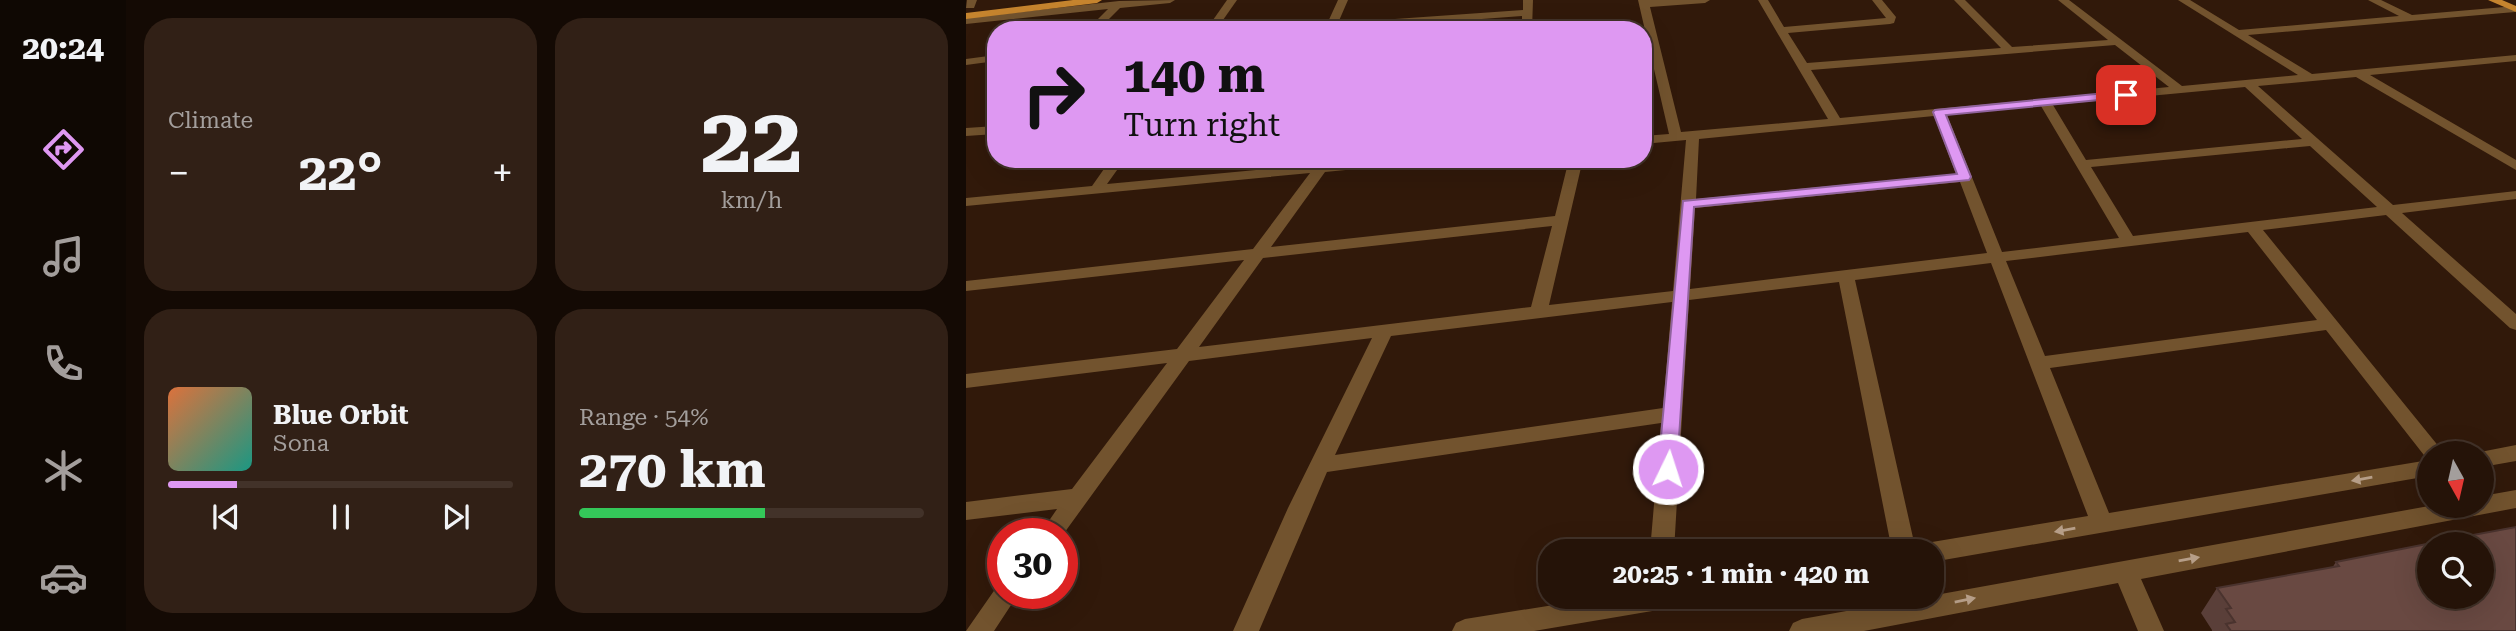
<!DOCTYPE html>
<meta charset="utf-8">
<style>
body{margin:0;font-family:"Roboto Serif",serif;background:#312016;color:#f1f3f6;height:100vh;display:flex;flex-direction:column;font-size:26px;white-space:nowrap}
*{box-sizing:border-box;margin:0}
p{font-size:23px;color:#a39e9c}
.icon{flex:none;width:38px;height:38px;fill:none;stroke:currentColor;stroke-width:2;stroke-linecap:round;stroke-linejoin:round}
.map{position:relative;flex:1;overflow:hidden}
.panel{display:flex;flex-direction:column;gap:18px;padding:18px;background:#140a04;width:840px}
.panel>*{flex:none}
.guide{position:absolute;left:21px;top:21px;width:665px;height:147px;border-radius:28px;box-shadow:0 7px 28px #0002,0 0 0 2px #423229;background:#de98f2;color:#111;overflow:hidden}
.needle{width:46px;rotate:172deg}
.buttons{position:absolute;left:1451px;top:441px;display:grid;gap:14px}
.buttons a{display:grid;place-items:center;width:77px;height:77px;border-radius:50%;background:#251308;box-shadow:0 7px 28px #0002,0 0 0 2px #423229;font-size:35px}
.speed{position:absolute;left:21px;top:518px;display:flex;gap:14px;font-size:35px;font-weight:700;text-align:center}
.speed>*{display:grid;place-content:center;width:91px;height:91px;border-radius:50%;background:#251308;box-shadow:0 7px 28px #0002,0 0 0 2px #423229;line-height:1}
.speed .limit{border:10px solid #d22;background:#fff;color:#111}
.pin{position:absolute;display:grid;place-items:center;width:60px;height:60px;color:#fff;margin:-30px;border-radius:14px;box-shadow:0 4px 10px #0006}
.me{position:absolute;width:77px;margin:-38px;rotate:4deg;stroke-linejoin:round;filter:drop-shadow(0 0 5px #0008)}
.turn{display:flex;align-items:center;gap:24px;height:147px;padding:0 21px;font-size:32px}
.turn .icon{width:91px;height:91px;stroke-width:2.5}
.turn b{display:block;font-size:49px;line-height:60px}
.big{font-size:52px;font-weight:700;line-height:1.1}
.panel .card{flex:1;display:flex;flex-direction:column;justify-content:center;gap:10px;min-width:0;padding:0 24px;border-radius:28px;background:#312016}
.panel .dial{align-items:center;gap:0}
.dial b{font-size:91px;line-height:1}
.song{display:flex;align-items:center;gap:21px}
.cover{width:84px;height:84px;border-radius:10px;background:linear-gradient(135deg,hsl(20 70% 55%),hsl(170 70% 35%))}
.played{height:7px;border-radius:4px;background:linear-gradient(90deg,#de98f2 20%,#423229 20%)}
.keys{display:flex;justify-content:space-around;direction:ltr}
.heat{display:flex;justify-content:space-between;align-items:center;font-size:38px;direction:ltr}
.charge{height:10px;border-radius:5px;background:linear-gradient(90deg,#34c759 54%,#423229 0)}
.panel .tiles{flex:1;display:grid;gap:18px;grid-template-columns:repeat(2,1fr)}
.trip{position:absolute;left:572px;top:539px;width:406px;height:70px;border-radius:28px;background:#251308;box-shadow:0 7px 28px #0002,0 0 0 2px #423229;font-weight:700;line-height:70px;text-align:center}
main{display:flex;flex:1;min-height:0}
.tabs{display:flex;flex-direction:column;width:126px;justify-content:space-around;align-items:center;background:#0f0803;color:#a39e9c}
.tabs .icon{width:49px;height:49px}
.tabs .selected{color:#de98f2}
.tabs b{font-size:32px;color:#f1f3f6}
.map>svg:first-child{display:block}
</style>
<main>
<nav class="tabs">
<b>20:24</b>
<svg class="icon selected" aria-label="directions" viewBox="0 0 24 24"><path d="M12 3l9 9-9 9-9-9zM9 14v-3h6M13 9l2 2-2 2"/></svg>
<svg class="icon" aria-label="music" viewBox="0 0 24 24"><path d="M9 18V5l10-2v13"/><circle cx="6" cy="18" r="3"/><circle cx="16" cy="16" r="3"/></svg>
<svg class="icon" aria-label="phone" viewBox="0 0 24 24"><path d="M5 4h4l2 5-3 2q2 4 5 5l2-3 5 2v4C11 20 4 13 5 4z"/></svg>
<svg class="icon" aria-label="climate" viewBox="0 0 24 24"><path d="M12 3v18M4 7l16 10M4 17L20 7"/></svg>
<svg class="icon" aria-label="car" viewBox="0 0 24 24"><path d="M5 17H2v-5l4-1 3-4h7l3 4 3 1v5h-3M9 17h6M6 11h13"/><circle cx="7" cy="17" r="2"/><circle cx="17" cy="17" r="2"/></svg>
</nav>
<section class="panel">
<div class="tiles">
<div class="card"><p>Climate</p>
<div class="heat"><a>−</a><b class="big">22°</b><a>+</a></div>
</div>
<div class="card dial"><b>22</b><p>km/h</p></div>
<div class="card">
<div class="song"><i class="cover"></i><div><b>Blue Orbit</b><p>Sona</p></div></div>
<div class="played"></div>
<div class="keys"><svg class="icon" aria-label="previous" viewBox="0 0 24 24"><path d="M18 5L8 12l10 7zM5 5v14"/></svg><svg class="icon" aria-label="pause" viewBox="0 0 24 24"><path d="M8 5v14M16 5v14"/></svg><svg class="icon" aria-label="next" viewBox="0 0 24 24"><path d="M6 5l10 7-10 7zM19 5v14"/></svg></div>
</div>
<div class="card"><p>Range · 54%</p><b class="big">270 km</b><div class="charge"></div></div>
</div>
</section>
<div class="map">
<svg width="1550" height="631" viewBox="0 0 1550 631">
<rect width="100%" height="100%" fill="#31190a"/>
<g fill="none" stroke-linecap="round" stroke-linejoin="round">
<g fill="#72532e" fill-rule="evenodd">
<polygon points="1,0 11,0 8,8 0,8"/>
<polygon points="209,0 204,3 154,8 132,30 121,30 142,9 0,24 0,18 153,1"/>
<polygon points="261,0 271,0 250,30 240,30"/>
<polygon points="372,0 382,0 372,23 557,10 557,0 567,0 566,30 556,30 556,16 368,30 307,30 312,27 361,24"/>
<path d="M672,0H744L739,3L684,7L715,132L862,119L792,0H802L818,27L920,18L906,0H916L930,17L928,23L924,24L822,33L841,63L1035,48L988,0H999L1046,47L1142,40L1092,0H1103L1216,86L1332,75L1212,0H1224L1273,30L1433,16L1402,0H1415L1446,15L1550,6L1549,12L1282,35L1346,74L1550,55V61L1404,75L1550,160V170L1390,77L1292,86L1427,205L1550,191V199L1436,213L1550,314V330L1544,328L1420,215L1297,230L1478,453H1463V459H1461L1360,330L1084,368L1143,513L1463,460V476L966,562V551H955L958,545L966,542L1122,516L1025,263L889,280L950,551H926L873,282L723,300L708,551H684L695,423L361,472L293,631H267L322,508L406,338L223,361L96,536V534H74L91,509L0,520V502L106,489L201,363L0,388V374L211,349L278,260L0,291V281L287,249L344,173L0,206V198L126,186L145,159H159L141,184L406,159H459L452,163L359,172L305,247L589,216L603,159H617L583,305L707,291L720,140L677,144V136L703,134ZM1149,45L1203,87L874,118L845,70ZM1279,87L1336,139L1120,160L1087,105ZM1075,106L1153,238L1036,252L981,115ZM968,116L990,174L730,199L733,139ZM1344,146L1411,207L1167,236L1125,167ZM994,182L1021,253L724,289L729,208ZM586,226L565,307L233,347L297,258ZM1282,232L1351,320L1079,356L1040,261ZM706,302L697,408L369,455L425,336Z"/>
<polygon points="30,55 30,61 0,65 0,59"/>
<polygon points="30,126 30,134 0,136 0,128"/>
<polygon points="1550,445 1550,461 1516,467 1516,453 1509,453"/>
<polygon points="1550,490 1550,508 1175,579 1198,631 1172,631 1152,583 898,631 823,631 827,623 836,619 1463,506 1516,506 1516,496"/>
<polygon points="37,584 37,593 53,593 28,631 0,631 32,585"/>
<polygon points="638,597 716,597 713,605 704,608 568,631 486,631 490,623 499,619"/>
</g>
<g fill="#c5842e" fill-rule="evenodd">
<polygon points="107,0 136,0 131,3 0,19 0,13"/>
<polygon points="1522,0 1536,0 1550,6 1550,12"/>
</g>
</g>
<polygon fill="#5a3f39" points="1370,562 1550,631 1246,631 1246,630 1235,613 1251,588 1366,568"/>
<path fill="#694942" stroke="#4a332e" stroke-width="2" fill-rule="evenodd" d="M1550,527V631H1265L1260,624L1269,622L1260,609L1265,608L1251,588L1373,566L1370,562L1491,538ZM1463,544H1516V597H1463Z"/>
<defs><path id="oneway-solid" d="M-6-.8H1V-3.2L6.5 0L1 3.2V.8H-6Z" transform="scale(1.75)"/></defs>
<g fill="#b69e88">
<use href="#oneway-solid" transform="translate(1396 479) rotate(170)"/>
<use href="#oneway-solid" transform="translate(1099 530) rotate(170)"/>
<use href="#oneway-solid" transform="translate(1223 559) rotate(-10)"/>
<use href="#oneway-solid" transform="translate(999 600) rotate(-11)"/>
</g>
<polygon fill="#de98f2" stroke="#90639d" stroke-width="2" points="1160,91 1166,95 1164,97 980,115 1005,177 1003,180 728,207 711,469 709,474 702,476 695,474 692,469 717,201 991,174 967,112 969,110"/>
</svg>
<div class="buttons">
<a><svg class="needle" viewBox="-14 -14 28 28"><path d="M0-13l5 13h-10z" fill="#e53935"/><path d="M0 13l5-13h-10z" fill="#a39e9c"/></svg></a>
<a><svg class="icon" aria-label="search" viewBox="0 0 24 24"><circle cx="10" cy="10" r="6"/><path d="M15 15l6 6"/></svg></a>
</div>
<div class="speed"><div class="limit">30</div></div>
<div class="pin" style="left:1160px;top:95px;background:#d93025"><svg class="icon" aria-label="arrive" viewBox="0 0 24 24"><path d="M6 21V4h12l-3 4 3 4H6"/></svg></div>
<svg class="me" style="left:702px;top:469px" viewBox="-20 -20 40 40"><circle r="17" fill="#de98f2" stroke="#fff" stroke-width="3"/><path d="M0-11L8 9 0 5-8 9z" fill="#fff"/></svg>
<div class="trip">20:25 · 1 min · 420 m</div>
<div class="guide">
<div class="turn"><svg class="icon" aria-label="right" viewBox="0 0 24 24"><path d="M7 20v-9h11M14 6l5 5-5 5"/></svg><div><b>140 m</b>Turn right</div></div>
</div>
</div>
</main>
